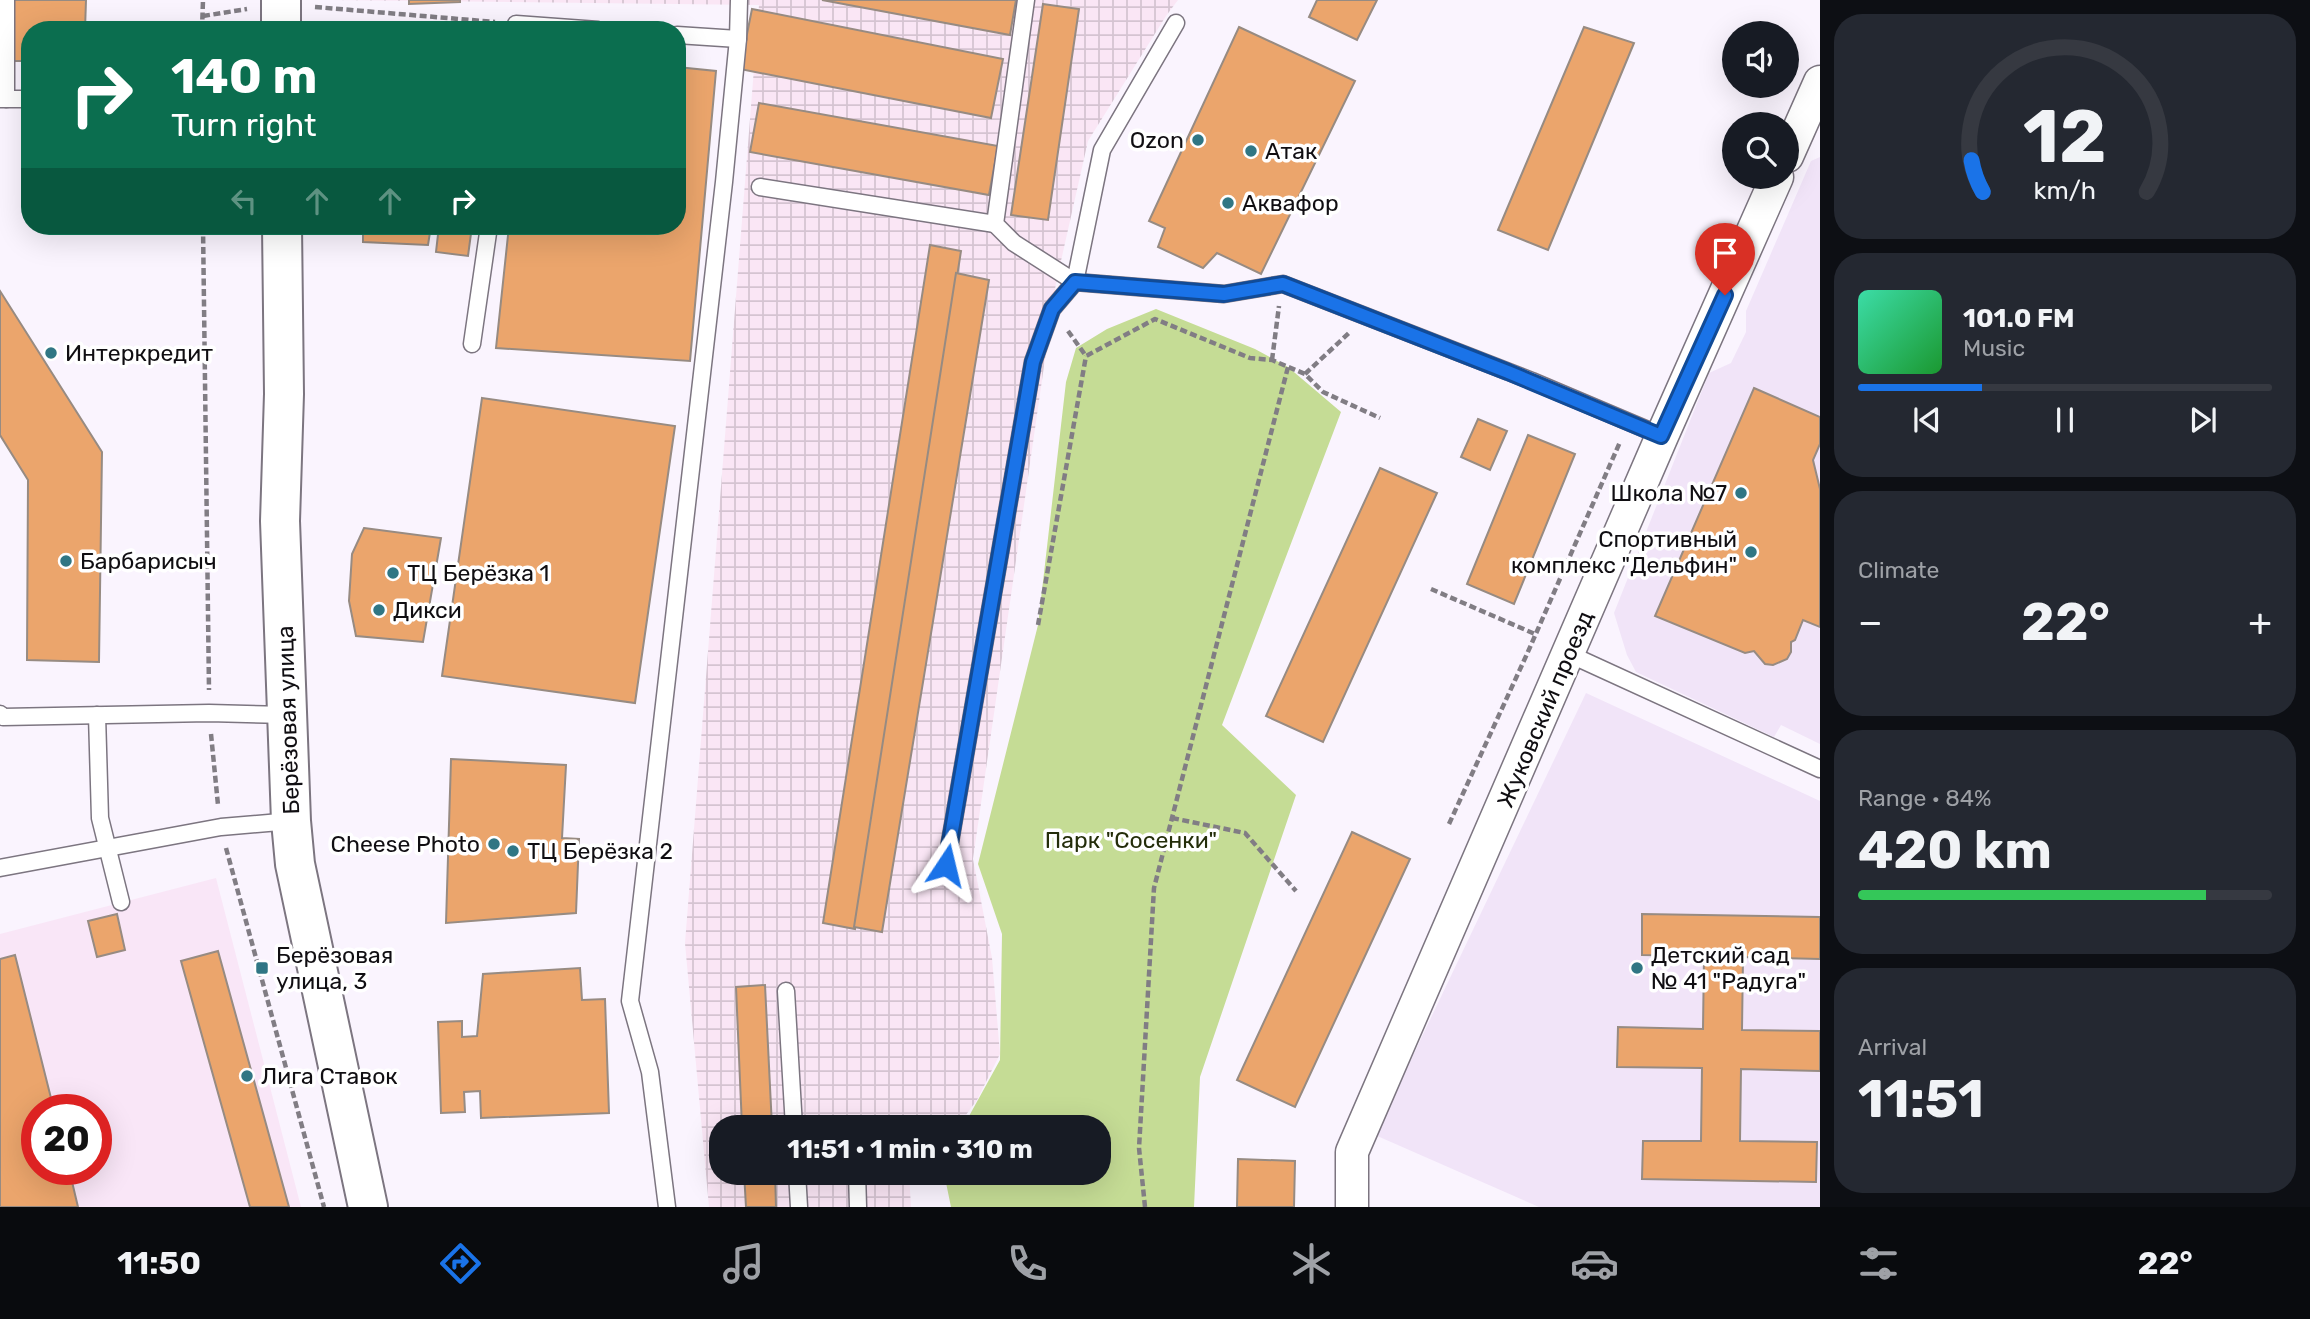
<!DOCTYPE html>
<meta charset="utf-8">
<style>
body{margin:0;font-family:Rubik,sans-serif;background:#242831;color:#f1f3f6;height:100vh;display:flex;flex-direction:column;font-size:26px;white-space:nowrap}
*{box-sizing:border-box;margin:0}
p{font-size:23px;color:#9ea1a6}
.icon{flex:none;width:38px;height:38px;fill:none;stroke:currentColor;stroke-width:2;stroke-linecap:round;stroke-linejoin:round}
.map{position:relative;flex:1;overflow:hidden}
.details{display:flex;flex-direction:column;gap:14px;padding:14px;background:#0d0f14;width:490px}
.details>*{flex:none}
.guide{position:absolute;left:21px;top:21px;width:665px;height:214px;border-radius:28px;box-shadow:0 7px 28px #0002;background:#0b6e4f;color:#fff;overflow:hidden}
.buttons{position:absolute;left:1722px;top:21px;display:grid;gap:14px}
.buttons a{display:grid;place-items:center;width:77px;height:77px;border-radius:50%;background:#171b24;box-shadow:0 7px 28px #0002;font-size:35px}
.speed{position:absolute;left:21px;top:1094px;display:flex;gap:14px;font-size:35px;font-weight:700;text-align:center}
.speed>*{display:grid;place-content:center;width:91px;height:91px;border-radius:50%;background:#171b24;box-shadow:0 7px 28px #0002;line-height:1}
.speed .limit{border:10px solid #d22;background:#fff;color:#111}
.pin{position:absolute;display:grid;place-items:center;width:60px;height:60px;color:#fff;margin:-72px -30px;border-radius:50% 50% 50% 0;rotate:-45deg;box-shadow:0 0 7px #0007}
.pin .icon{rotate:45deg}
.me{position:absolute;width:77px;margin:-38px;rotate:10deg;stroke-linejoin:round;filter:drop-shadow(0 0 5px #0008)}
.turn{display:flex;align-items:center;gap:24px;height:147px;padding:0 35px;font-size:32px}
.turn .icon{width:91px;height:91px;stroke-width:2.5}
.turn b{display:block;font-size:49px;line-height:60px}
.lanes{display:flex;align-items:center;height:66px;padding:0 35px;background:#0003;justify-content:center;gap:35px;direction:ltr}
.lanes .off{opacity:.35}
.big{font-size:52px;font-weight:700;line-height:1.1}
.details .card{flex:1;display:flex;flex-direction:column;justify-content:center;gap:10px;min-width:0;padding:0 24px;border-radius:28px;background:#242831}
.details .dial{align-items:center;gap:0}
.dial svg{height:182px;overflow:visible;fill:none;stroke:#363941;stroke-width:7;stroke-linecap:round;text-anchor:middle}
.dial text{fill:#f1f3f6;stroke:none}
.song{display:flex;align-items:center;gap:21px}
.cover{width:84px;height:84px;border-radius:10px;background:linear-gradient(135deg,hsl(160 70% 55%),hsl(130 70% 35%))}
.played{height:7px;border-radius:4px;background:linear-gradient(90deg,#1a73e8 30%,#363941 30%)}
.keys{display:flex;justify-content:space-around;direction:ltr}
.heat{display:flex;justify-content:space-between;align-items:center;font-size:38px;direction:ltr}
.charge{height:10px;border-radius:5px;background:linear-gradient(90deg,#34c759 84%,#363941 0)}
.trip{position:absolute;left:709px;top:1115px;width:402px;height:70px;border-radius:28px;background:#171b24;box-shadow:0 7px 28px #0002;font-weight:700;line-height:70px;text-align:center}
.tab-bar{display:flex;height:112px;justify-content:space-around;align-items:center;background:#090b0e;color:#9ea1a6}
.tab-bar .icon{width:49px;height:49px}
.tab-bar .on{color:#1a73e8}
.tab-bar b{font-size:32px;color:#f1f3f6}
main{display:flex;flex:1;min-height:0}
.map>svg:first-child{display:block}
</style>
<main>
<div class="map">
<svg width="1820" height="1207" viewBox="0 0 1820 1207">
<defs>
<pattern id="industrial-grid" width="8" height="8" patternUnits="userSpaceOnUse" patternTransform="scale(1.75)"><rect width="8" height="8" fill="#fae6f5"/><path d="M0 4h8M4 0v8" fill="none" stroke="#d5c4d1"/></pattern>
</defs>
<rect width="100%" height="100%" fill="#faf4fe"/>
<path fill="#f9e6f7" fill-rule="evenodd" d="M216,878L301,1207H0V934ZM37,1110H96V1169H37Z"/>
<polygon fill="url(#industrial-grid)" points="330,0 1178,0 1166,16 1088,141 1056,283 973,859 992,958 1000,1054 977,1100 957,1127 721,1127 721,1172 909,1173 911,1207 709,1207 685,943 759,5"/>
<g fill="#f1e4f8">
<polygon points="1820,157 1820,744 1781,725 1774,737 1636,672 1627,655 1614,613 1709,373 1731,363 1746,332 1746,311 1811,161"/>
<polygon points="1586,693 1820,801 1820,1207 1539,1207 1375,1135"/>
</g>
<polygon fill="#c5dc95" points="1156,309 1255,349 1288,367 1341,412 1222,725 1296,795 1200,1077 1194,1207 951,1207 944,1173 1099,1172 1099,1127 963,1127 1000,1060 1002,934 978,864 1038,625 1066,382 1076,348 1107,329"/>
<g fill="#eba56c" stroke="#978b82" stroke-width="2">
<polygon points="9,0 86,0 85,30 30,30 30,61 9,61"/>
<polygon points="409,0 460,0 460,2 409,4"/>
<polygon points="822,0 1016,0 1010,35"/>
<polygon points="1317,0 1377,0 1357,40 1309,17"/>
<polygon points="1043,4 1079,9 1048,220 1011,215"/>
<polygon points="752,9 1003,59 991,118 740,69"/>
<polygon points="1239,27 1355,81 1261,274 1217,253 1203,268 1158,247 1165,228 1149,221"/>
<polygon points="1584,27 1634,43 1548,250 1498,230"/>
<polygon points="677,67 716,71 690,361 496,348 509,226 677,226"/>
<polygon points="759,103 998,146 989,195 750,152"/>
<polygon points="363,226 431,226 428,245 363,242"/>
<polygon points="439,226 472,226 468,256 436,252"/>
<polygon points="930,245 961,251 855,929 823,923"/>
<polygon points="956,273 989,280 882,932 854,927"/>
<polygon points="0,291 102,452 99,662 27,660 28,480 0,435"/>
<polygon points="1754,388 1820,417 1820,444 1813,460 1820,489 1820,627 1803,620 1795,640 1791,642 1791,652 1787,659 1773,665 1765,664 1754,651 1745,653 1655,616"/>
<polygon points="482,398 675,426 635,703 442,676"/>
<polygon points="1478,419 1507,431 1490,470 1461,457"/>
<polygon points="1528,435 1575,454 1514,604 1467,584"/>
<polygon points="1380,468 1437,493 1323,742 1266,716"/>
<polygon points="364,528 441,538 423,642 356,636 349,601 352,554"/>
<polygon points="451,759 566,765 562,838 579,839 576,913 446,923"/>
<polygon points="1352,832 1410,859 1295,1107 1237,1080"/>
<polygon points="117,914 125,950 97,957 88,921"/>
<polygon points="1642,914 1820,917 1820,959 1743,957 1742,1030 1820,1031 1820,1071 1741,1069 1740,1141 1817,1142 1816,1182 1642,1179 1643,1141 1701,1141 1702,1068 1617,1067 1618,1027 1703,1029 1704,956 1642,955"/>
<polygon points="218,951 289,1207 250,1207 181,961"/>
<polygon points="15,955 54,1110 37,1110 37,1169 69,1169 78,1207 0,1207 0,959"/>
<polygon points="580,968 582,1000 605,999 609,1113 481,1118 480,1091 464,1092 465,1112 441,1113 438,1022 462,1021 462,1037 477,1036 483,974"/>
<polygon points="765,985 772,1127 742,1127 736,987"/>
<polygon points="1238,1159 1295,1161 1294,1207 1237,1207"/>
<polygon points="744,1172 775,1172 776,1207 746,1207"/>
</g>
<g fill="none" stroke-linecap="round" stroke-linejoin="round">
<g stroke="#7c7580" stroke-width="19">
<g id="lane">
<polyline points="1026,0 995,224 1014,243 1075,282 1224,294 1283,284 1532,381 1662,436"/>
<polyline points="516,30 516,24 598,30"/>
<polyline points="677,35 738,39"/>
<polyline points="0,99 30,99"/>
<polyline points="6,99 6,0"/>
<polyline points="760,187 995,224"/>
<polyline points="472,344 489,226"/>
<polyline points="1569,654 1820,769"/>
<polyline points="0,714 3,717 209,713 287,715"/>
<polyline points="97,715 100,818 121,902"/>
<polyline points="946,865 1033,362 1052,309 1075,282 1102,150 1176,23"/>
<polyline points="0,868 221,827 291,821"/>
<polyline points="786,991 794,1127"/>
<polyline points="797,1172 799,1207"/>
<polyline points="857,1172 858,1207"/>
<polyline points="667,1207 650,1072 630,1001 724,182 738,39 739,0"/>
</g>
</g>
<g stroke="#7c7580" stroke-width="35">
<g id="street">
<polyline points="1787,156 1820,82"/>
<polyline points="1352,1207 1352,1152 1662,436 1777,177"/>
</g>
</g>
<g stroke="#7c7580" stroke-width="42">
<g id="secondary">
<polyline points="281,0 281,30"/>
<polyline points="282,226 284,394 280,521 291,821 295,864 368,1207"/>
</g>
</g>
<g stroke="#817d84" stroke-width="4.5" stroke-dasharray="7 3.5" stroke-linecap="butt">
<polyline points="315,7 495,22"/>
<polyline points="203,16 247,9"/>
<polyline points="202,30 203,0"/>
<polyline points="203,226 209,690"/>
<polyline points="1068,331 1086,356 1155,319 1250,358 1272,360 1305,374 1323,392 1380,418"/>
<polyline points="1272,360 1279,306"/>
<polyline points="1305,374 1350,332"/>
<polyline points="1431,589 1535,634"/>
<polyline points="1038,625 1086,356"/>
<polyline points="211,734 218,805"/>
<polyline points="1172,818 1245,833 1296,891"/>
<polyline points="1449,824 1527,654 1620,442"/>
<polyline points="226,848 324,1207"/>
<polyline points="1145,1207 1139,1148 1154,888 1288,367"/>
</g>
<use href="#lane" stroke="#fff" stroke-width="16"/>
<use href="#street" stroke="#fff" stroke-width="32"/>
<use href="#secondary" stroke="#fff" stroke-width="38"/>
</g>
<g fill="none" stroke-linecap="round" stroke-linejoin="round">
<g stroke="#114b97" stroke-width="18">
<polyline id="route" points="946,865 1033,362 1052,309 1075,282 1224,294 1283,284 1508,372 1661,436 1725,295"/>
</g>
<use href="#route" stroke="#1a73e8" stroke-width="12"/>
</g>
<g fill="#307684" stroke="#fff" stroke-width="2.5">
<circle cx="1198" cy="140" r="7"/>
<circle cx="1251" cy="151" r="7"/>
<circle cx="1228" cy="203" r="7"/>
<circle cx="51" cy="353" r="7"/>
<circle cx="1741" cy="493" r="7"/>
<circle cx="1751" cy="552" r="7"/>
<circle cx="66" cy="561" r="7"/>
<circle cx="393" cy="573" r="7"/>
<circle cx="379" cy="610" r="7"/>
<circle cx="494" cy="844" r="7"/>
<circle cx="513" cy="851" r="7"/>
<rect x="255" y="961" width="14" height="14" rx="3.5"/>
<circle cx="1637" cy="968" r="7"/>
<circle cx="247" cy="1076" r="7"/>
</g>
<g text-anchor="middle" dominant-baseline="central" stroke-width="7" stroke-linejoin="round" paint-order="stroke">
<g font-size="23" fill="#100e12" stroke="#fff" text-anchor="start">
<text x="1184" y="140" text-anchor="end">Ozon</text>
<text x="1265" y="151">Атак</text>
<text x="1242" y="203">Аквафор</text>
<text x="65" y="353">Интеркредит</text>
<text x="1727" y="493" text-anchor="end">Школа №7</text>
<text x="1737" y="539" text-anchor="end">Спортивный<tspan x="1737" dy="26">комплекс "Дельфин"</tspan></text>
<text x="80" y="561">Барбарисыч</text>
<text x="407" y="573">ТЦ Берёзка 1</text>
<text x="393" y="610">Дикси</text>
<text x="480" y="844" text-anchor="end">Cheese Photo</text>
<text x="527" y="851">ТЦ Берёзка 2</text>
<text x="276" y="955">Берёзовая<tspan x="276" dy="26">улица, 3</tspan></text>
<text x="1651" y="955">Детский сад<tspan x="1651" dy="26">№ 41 "Радуга"</tspan></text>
<text x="261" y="1076">Лига Ставок</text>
</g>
<g font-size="23" fill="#100e12" stroke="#fff">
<text transform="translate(1545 709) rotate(-67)">Жуковский проезд</text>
<text transform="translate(288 720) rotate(-92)">Берёзовая улица</text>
</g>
<g font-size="23" fill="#242d0a" stroke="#fff">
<text x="1131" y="840">Парк "Сосенки"</text>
</g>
</g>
</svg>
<div class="buttons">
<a><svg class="icon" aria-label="sound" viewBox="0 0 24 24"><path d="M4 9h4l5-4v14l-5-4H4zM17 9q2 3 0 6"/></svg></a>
<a><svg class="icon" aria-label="search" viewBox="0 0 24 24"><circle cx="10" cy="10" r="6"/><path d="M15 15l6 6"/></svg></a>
</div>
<div class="speed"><div class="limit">20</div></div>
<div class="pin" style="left:1725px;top:295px;background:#d93025"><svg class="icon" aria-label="arrive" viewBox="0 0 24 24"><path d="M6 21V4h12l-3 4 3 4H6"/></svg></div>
<svg class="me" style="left:946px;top:865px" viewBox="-20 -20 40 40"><path d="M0-17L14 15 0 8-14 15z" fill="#1a73e8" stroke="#fff" stroke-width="4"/></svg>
<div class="trip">11:51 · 1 min · 310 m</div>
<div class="guide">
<div class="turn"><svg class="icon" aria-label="right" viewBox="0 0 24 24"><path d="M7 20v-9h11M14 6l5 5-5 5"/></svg><div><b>140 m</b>Turn right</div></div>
<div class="lanes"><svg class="icon off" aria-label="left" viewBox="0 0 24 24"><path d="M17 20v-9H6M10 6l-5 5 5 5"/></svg><svg class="icon off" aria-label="ahead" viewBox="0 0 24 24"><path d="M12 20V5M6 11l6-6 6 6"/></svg><svg class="icon off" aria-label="ahead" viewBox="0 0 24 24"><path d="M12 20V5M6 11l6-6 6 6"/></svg><svg class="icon" aria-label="right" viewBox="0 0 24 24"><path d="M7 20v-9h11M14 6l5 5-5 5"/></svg></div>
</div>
</div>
<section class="details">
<div class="card dial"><svg viewBox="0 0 100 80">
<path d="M14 69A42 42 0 1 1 86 69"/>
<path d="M14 69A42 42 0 0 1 9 55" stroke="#1a73e8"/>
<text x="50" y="56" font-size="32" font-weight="700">12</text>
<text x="50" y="72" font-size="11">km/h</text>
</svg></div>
<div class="card">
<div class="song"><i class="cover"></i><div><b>101.0 FM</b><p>Music</p></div></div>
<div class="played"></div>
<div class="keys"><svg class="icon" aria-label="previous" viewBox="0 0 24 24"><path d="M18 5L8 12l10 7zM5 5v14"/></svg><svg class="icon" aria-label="pause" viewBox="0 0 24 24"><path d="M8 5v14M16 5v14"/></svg><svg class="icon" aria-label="next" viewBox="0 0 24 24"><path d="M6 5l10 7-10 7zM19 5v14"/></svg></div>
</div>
<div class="card"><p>Climate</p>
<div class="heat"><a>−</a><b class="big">22°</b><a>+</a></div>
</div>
<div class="card"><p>Range · 84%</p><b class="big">420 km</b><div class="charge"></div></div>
<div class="card"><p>Arrival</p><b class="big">11:51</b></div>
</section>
</main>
<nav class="tab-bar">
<b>11:50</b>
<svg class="icon on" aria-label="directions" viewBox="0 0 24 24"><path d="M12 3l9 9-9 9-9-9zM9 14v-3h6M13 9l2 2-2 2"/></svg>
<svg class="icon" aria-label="music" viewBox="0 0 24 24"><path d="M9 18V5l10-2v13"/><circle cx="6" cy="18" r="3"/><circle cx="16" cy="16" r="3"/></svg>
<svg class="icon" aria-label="phone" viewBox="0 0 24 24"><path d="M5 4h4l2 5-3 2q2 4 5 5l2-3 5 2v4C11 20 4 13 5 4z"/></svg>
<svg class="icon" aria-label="climate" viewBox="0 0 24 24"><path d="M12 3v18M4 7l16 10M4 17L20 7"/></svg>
<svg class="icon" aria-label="car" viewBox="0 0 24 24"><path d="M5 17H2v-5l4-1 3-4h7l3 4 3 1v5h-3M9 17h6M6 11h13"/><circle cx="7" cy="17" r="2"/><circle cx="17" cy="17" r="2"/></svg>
<svg class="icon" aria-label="filters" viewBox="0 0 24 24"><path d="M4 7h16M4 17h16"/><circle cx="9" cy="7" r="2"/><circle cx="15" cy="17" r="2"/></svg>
<b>22°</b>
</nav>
